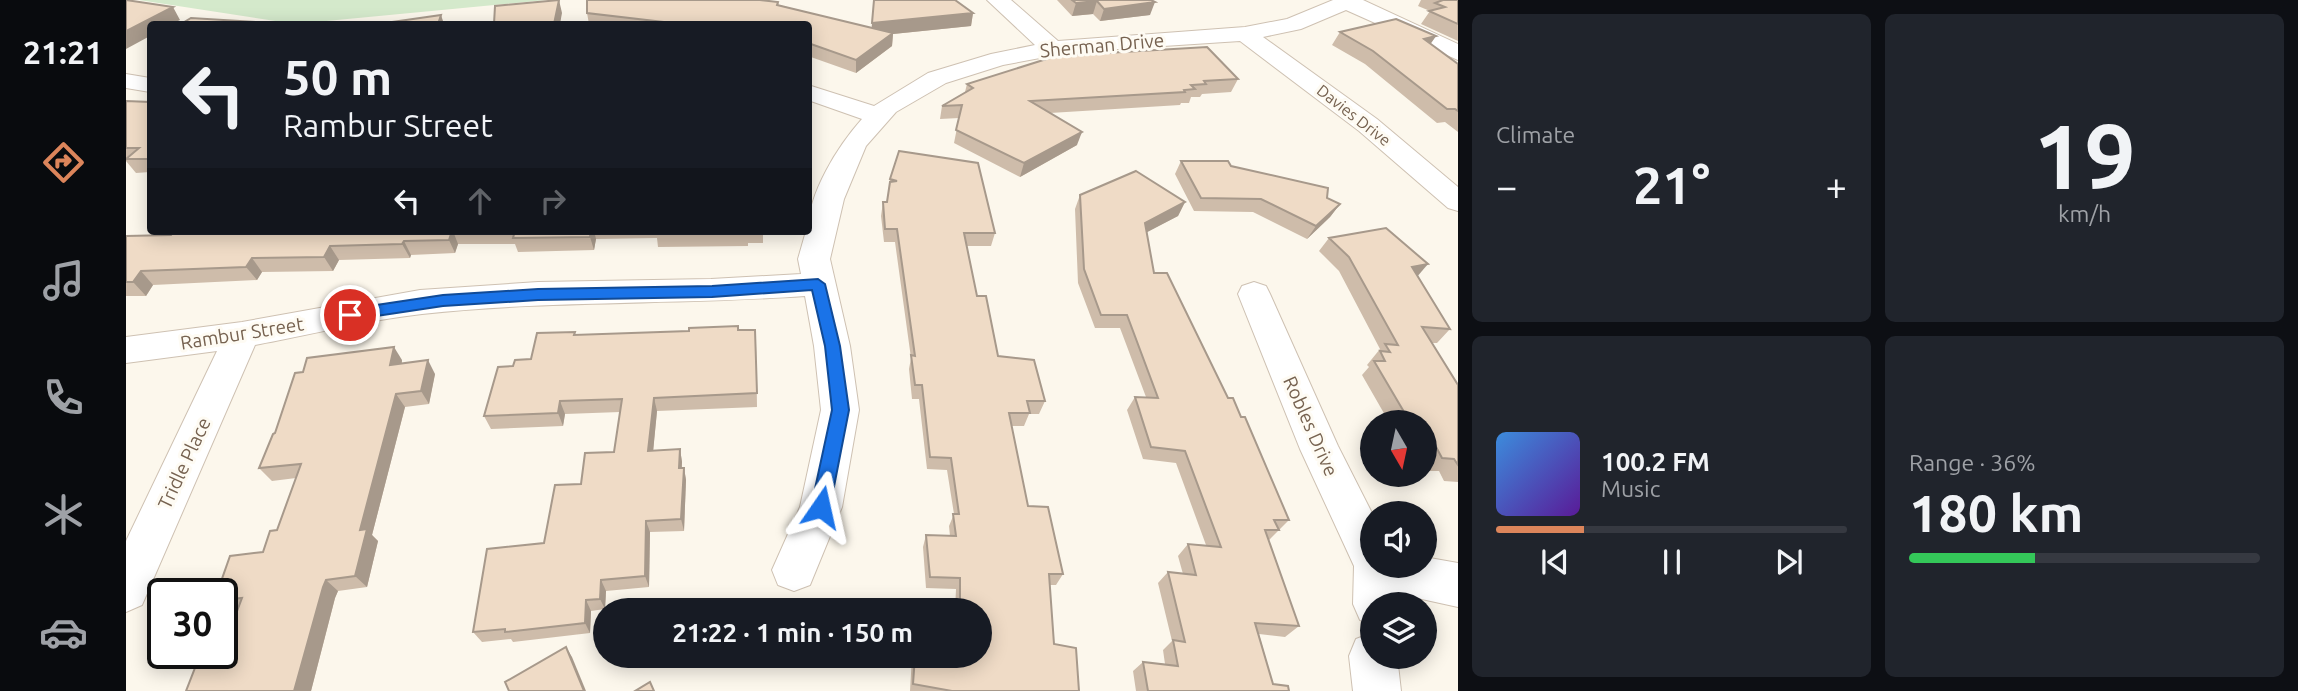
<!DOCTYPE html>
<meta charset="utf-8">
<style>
body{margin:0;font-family:Ubuntu,sans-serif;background:#20242c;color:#f1f3f6;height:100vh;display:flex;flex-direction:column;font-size:26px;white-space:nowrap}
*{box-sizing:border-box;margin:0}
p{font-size:23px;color:#9ea1a6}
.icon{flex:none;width:38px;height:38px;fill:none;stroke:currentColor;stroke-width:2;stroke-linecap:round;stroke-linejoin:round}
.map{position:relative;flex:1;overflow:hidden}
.sheet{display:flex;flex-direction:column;gap:14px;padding:14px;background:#0d0f14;width:840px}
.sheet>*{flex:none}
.top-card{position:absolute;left:21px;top:21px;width:665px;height:214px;border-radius:7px;box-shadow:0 4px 18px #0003;background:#171b24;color:#f1f3f6;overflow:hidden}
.needle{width:46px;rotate:171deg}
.tools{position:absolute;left:1234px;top:410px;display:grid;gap:14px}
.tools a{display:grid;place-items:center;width:77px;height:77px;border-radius:50%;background:#171b24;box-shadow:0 4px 18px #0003;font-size:35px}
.speed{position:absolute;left:21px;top:578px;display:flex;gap:14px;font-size:35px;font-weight:700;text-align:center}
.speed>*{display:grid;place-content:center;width:91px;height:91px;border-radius:50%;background:#171b24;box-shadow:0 4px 18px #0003;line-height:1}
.speed .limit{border:4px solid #111;border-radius:10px;background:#fff;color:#111}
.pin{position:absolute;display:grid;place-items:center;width:60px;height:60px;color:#fff;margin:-30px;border:4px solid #fff;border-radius:50%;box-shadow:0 2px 7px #0007}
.me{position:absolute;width:77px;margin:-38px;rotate:11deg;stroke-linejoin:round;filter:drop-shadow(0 0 5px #0008)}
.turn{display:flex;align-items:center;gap:24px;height:147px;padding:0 21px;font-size:32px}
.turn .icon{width:91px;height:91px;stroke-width:2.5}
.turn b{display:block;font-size:49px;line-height:60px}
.lanes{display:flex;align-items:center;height:66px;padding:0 21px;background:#0003;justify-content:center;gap:35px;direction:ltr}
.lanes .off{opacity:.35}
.big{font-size:52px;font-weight:600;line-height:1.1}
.sheet .card{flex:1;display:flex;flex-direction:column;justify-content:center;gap:10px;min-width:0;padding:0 24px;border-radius:10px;background:#20242c}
.sheet .dial{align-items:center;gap:0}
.dial b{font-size:91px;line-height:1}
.song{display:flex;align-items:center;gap:21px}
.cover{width:84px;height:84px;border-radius:10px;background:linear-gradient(135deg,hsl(210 70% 55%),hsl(270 70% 35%))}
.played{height:7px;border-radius:4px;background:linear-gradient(90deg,#dc855b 25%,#363941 25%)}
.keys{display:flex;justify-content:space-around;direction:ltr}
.heat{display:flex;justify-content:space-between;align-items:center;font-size:38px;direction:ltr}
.charge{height:10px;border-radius:5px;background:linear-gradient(90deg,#34c759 36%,#363941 0)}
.sheet .tiles{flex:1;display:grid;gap:14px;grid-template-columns:repeat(2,1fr)}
.trip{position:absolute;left:467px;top:598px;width:399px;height:70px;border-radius:35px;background:#171b24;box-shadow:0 4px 18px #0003;font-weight:600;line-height:70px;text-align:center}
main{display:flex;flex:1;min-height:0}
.tab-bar{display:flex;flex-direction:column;width:126px;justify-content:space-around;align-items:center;background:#090b0e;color:#9ea1a6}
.tab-bar .icon{width:49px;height:49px}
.tab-bar .current{color:#dc855b}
.tab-bar b{font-size:32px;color:#f1f3f6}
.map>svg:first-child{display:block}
</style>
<main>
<nav class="tab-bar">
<b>21:21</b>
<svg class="icon current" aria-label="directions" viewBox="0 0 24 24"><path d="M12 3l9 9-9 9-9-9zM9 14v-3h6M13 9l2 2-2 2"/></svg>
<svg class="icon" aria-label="music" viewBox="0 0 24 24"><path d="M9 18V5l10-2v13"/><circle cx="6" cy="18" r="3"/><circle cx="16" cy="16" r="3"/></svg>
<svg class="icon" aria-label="phone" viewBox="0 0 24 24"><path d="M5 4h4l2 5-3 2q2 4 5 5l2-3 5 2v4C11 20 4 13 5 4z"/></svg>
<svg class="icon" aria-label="climate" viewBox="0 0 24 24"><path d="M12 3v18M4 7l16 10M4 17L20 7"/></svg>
<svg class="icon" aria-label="car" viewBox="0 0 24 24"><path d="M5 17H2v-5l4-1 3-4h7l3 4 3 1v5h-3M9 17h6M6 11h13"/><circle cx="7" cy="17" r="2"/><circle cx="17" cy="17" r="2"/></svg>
</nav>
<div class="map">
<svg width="1332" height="691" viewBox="0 0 1332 691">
<rect width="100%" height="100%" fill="#fcf7ec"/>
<polygon fill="#d4e9cb" points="13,0 420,0 169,24"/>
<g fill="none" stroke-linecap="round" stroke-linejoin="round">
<g stroke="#cec1b2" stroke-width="2">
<g id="street">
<path d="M861,0H885L932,41L1119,27L1161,19L1207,0H1237L1332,44V60L1220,10L1175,29L1137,37L1251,119L1332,187V211L1322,208L1233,131L1114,41L946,52L877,65L820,83L770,112L740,146L718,199L704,259L724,346L733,410L716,507L684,585L668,591L652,585L646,570L674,507L695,410L688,346L679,296C552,305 423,300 296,314C240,320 184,335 129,345L16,605L0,612V541L91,351L0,363V337L116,322L294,290L412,282L585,279L675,274L672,259L680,231H682C682,193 712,146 736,119L682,100V85L748,106L802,73L865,54L909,45Z"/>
<polygon points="0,74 24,78 24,92 0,88"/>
<polygon points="1128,282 1140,286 1144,294 1212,446 1246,513 1246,565 1298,565 1298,557 1332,563 1332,607 1273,594 1273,604 1246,604 1246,625 1234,620 1227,604 1228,566 1174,449 1112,294 1116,286"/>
<polygon points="1246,633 1246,656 1271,656 1275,691 1227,691 1223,656 1230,639"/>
</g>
</g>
<use href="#street" fill="#fff" fill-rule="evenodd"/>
</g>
<g fill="#cebcaa">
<polygon points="931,0 1025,0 1024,15 974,21 967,14 946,16"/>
<polygon points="1295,0 1332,0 1332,41 1295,24 1304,11 1292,6"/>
<polygon points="652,2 653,5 745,28 847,13 845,26 767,34 766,46 730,73 682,56 682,24 463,24 461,13"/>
<polygon points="1214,32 1310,36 1304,44 1332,64 1332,132 1319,122 1311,123 1239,64 1206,45"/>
<polygon points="1112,79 1105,92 1076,94 1074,97 1065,97 1063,103 1055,103 1054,105 924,113 951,145 894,177 828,143 833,118 814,119 816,106 839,92 841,84"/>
<polygon points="0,101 24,102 24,172 10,173 0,161"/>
<polygon points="773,151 869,233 865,246 841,246 851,296 872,356 919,401 913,414 903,414 898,426 885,426 902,506 937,574 930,585 924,585 928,644 953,691 784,691 786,656 854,656 854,611 829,611 830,589 800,588 797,547 800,535 824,536 823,526 828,514 821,470 801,469 793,399 786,399 783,369 785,358 769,242 758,242 755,216 757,202 761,202 764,179"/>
<polygon points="1055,161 1105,166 1201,198 1214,204 1204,217 1181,239 1127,212 1068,211 1049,174"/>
<polygon points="954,195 1059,202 1052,216 1020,232 1028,273 1102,398 1163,520 1143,540 1173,626 1159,637 1133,634 1147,684 1163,691 1010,691 1007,671 1017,662 1039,664 1037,650 1046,641 1032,583 1042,572 1057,574 1052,556 1062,544 1080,545 1050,463 1017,459 1001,410 1009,397 1020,397 994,328 969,328 952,283 949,209"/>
<polygon points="48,231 637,231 637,243 622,243 622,246 532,247 531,238 470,239 468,250 392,252 389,244 332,244 329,253 285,255 284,258 213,260 207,271 136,272 131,280 27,285 20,296 0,296 0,236 45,235"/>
<polygon points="1203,238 1292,276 1324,329 1311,343 1306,343 1332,385 1332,482 1318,481 1313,471 1301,471 1298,466 1298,422 1263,422 1236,375 1243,367 1241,365 1254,349 1213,271 1193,251"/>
<polygon points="612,330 630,343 631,407 531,411 527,451 554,449 556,462 556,468 558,468 560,480 558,531 524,532 523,587 480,591 479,609 465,611 464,633 387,642 385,639 356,642 347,632 418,543 455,484 488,452 494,412 439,414 437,426 365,429 358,416 387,366 405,359 450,335"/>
<polygon points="276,360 276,363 309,374 303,404 279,407 246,535 252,541 241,587 212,591 209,598 185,691 60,691 91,664 111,611 103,612 96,608 96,593 137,552 151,530 170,478 146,481 133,468 149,433"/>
</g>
<g fill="#a7998b">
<polygon points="433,0 436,13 434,24 428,24"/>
<polygon points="971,1 967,14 946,16 950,3"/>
<polygon points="1029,2 1024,15 974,21 978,9"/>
<polygon points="47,7 54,20 46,24 24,24 24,36 0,49 0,31"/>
<polygon points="847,13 845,26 767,34 766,46 730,73 730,60 745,36 746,23"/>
<polygon points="315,15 318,24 312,24"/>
<polygon points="1310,36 1301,49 1298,39"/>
<polygon points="956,132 951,145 894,177 898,163"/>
<polygon points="1059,202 1052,216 1012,237 1019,223"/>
<polygon points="1214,204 1204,217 1181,239 1190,226"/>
<polygon points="326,231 327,231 332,244 329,253 323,240"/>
<polygon points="465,231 468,231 470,239 468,250 464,237"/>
<polygon points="278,241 285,255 284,258 276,244"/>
<polygon points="204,246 213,260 207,271 198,257"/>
<polygon points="126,258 136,272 131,280 120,267"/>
<polygon points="1302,264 1290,278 1286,267"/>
<polygon points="15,271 27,285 20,296 7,282"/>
<polygon points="268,347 276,360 273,378 264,365"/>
<polygon points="302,360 309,374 303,404 295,391"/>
<polygon points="270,394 279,407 246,535 252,541 241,587 229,576 234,530"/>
<polygon points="528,398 531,411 526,463 522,451"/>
<polygon points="434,401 439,414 437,426 432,413"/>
<polygon points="554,449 556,462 555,480 553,468"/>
<polygon points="558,468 560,480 558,531 555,519"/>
<polygon points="520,521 524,532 523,587 519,576"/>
<polygon points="200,580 212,591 209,598 185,691 168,691 197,587"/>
<polygon points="475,580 480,591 479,609 474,599"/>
<polygon points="460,600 465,611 464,633 459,623"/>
<polygon points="440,647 446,657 460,691 458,691"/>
</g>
<g fill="#efdbc6" stroke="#a7998b" stroke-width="2">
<polygon points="0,0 47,7 0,31"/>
<polygon points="433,0 428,24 368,24 369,6"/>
<polygon points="461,0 634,0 652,2 651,5 767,33 730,60 682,43 682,24 555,24 461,13"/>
<polygon points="748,0 829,0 847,13 746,23"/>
<polygon points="946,0 1025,0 1029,2 978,9 971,1 950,3"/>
<polygon points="1316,0 1332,0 1332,24 1303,11 1319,7 1309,3 1317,0"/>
<polygon points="315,15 312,24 55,24 65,18 161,24 266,22"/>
<polygon points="1270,19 1310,36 1298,39 1332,64 1332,111 1329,109 1321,109 1247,51 1214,32"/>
<polygon points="1081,47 1112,79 1078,81 1080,84 1065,85 1069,89 1058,90 1059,92 904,101 956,132 898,163 830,130 836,105 816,106 847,88 841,84 930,56"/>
<polygon points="0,101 24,102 24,159 0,159 13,148 0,148"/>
<polygon points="773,151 852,163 869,233 838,233 851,296 860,296 872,356 908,360 919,401 901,401 904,413 883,413 902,506 922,507 937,574 923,574 928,644 950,648 953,691 826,691 787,684 789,656 854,656 854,611 834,611 834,578 804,577 800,535 830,536 827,514 833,514 825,458 804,457 796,385 789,385 785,355 789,356 771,229 759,229 757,202 761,202 764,182 771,181 764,179"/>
<polygon points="1055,161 1102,161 1105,166 1202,188 1201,198 1214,204 1190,226 1135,199 1075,198"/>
<polygon points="1010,171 1059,202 1019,223 1028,273 1041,273 1102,398 1107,398 1115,417 1119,417 1163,520 1148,520 1153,530 1139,530 1173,626 1129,623 1147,684 1162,686 1163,691 1022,691 1017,662 1052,666 1047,640 1059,642 1042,572 1070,575 1062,544 1095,547 1059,451 1025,447 1009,397 1032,398 1001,315 975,315 958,269 954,195"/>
<polygon points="1260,228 1302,264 1286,267 1324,329 1296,327 1332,385 1332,465 1328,459 1316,458 1309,445 1298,444 1298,422 1284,422 1248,361 1259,361 1254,351 1264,352 1259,344 1272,345 1223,257 1203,238"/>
<polygon points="48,231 326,231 323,240 278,241 276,244 204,246 198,257 126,258 120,267 15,271 7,282 0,282 0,236 45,235"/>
<polygon points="389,231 465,231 464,237 387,238"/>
<polygon points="530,231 621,231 530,233"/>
<polygon points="612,326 612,330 629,330 631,393 528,398 522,451 554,449 553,468 558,468 555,519 520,521 519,576 475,580 474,599 460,600 459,623 379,632 379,629 347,632 361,549 418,543 429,485 455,484 459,453 488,452 496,399 434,401 432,413 358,416 372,367 387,366 389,360 405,359 411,333 449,332 448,335 563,331 563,328"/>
<polygon points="268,347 264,365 302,360 295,391 270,394 234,530 241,529 229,576 200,580 197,587 168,691 60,691 69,668 91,664 116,598 96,600 96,593 91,593 104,556 137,552 144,531 151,530 175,464 133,468 147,434 149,433 169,373 177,372 181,358"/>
<polygon points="440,647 458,691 383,691 379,682"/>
<polygon points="524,682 528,691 509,691"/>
</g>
<polygon fill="#1a73e8" stroke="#114b97" stroke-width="2" points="692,279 699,284 714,346 723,410 704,507 702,513 695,515 688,513 685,507 706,410 699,346 686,290 586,297 412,300 317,306 224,320 216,315 224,309 317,295 412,289 586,286"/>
<g text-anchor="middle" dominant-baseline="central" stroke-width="6" stroke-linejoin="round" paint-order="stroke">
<g font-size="16" fill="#766250" stroke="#fefbf3">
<text transform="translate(1228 115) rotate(38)">Davies Drive</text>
</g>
<g font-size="19" fill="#766250" stroke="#fefbf3">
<text transform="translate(976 45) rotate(-5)">Sherman Drive</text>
<text transform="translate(116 333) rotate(-9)">Rambur Street</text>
<text transform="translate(1185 426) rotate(66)">Robles Drive</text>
<text transform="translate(58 463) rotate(-65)">Tridle Place</text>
</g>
</g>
</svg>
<div class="tools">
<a><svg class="needle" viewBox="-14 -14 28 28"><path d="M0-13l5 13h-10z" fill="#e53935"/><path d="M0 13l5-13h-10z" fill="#9ea1a6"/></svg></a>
<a><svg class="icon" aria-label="sound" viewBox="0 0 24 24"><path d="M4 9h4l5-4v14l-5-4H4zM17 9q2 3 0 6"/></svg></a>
<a><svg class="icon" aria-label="layers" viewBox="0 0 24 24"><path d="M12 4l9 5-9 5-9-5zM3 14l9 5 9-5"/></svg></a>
</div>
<div class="speed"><div class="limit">30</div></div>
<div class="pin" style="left:224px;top:315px;background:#d93025"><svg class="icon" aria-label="arrive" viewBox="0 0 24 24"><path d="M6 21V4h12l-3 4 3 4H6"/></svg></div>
<svg class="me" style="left:695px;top:507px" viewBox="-20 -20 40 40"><path d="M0-17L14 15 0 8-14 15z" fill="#1a73e8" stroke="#fff" stroke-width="4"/></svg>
<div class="trip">21:22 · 1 min · 150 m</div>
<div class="top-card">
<div class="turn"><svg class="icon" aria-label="left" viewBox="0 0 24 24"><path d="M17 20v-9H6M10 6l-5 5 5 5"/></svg><div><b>50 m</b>Rambur Street</div></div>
<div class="lanes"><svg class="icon" aria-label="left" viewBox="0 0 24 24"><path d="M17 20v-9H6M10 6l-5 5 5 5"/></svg><svg class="icon off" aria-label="ahead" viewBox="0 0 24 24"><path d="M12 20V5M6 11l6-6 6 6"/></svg><svg class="icon off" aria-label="right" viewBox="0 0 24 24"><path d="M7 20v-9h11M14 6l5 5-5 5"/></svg></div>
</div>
</div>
<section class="sheet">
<div class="tiles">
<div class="card"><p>Climate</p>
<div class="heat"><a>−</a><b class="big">21°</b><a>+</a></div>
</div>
<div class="card dial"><b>19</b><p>km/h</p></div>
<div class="card">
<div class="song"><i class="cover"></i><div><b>100.2 FM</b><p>Music</p></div></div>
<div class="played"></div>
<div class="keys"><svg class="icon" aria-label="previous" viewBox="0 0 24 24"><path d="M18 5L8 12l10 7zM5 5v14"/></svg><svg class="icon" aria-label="pause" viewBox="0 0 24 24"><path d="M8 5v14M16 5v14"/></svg><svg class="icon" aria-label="next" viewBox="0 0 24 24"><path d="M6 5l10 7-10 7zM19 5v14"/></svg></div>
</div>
<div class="card"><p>Range · 36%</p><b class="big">180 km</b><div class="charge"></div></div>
</div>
</section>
</main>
